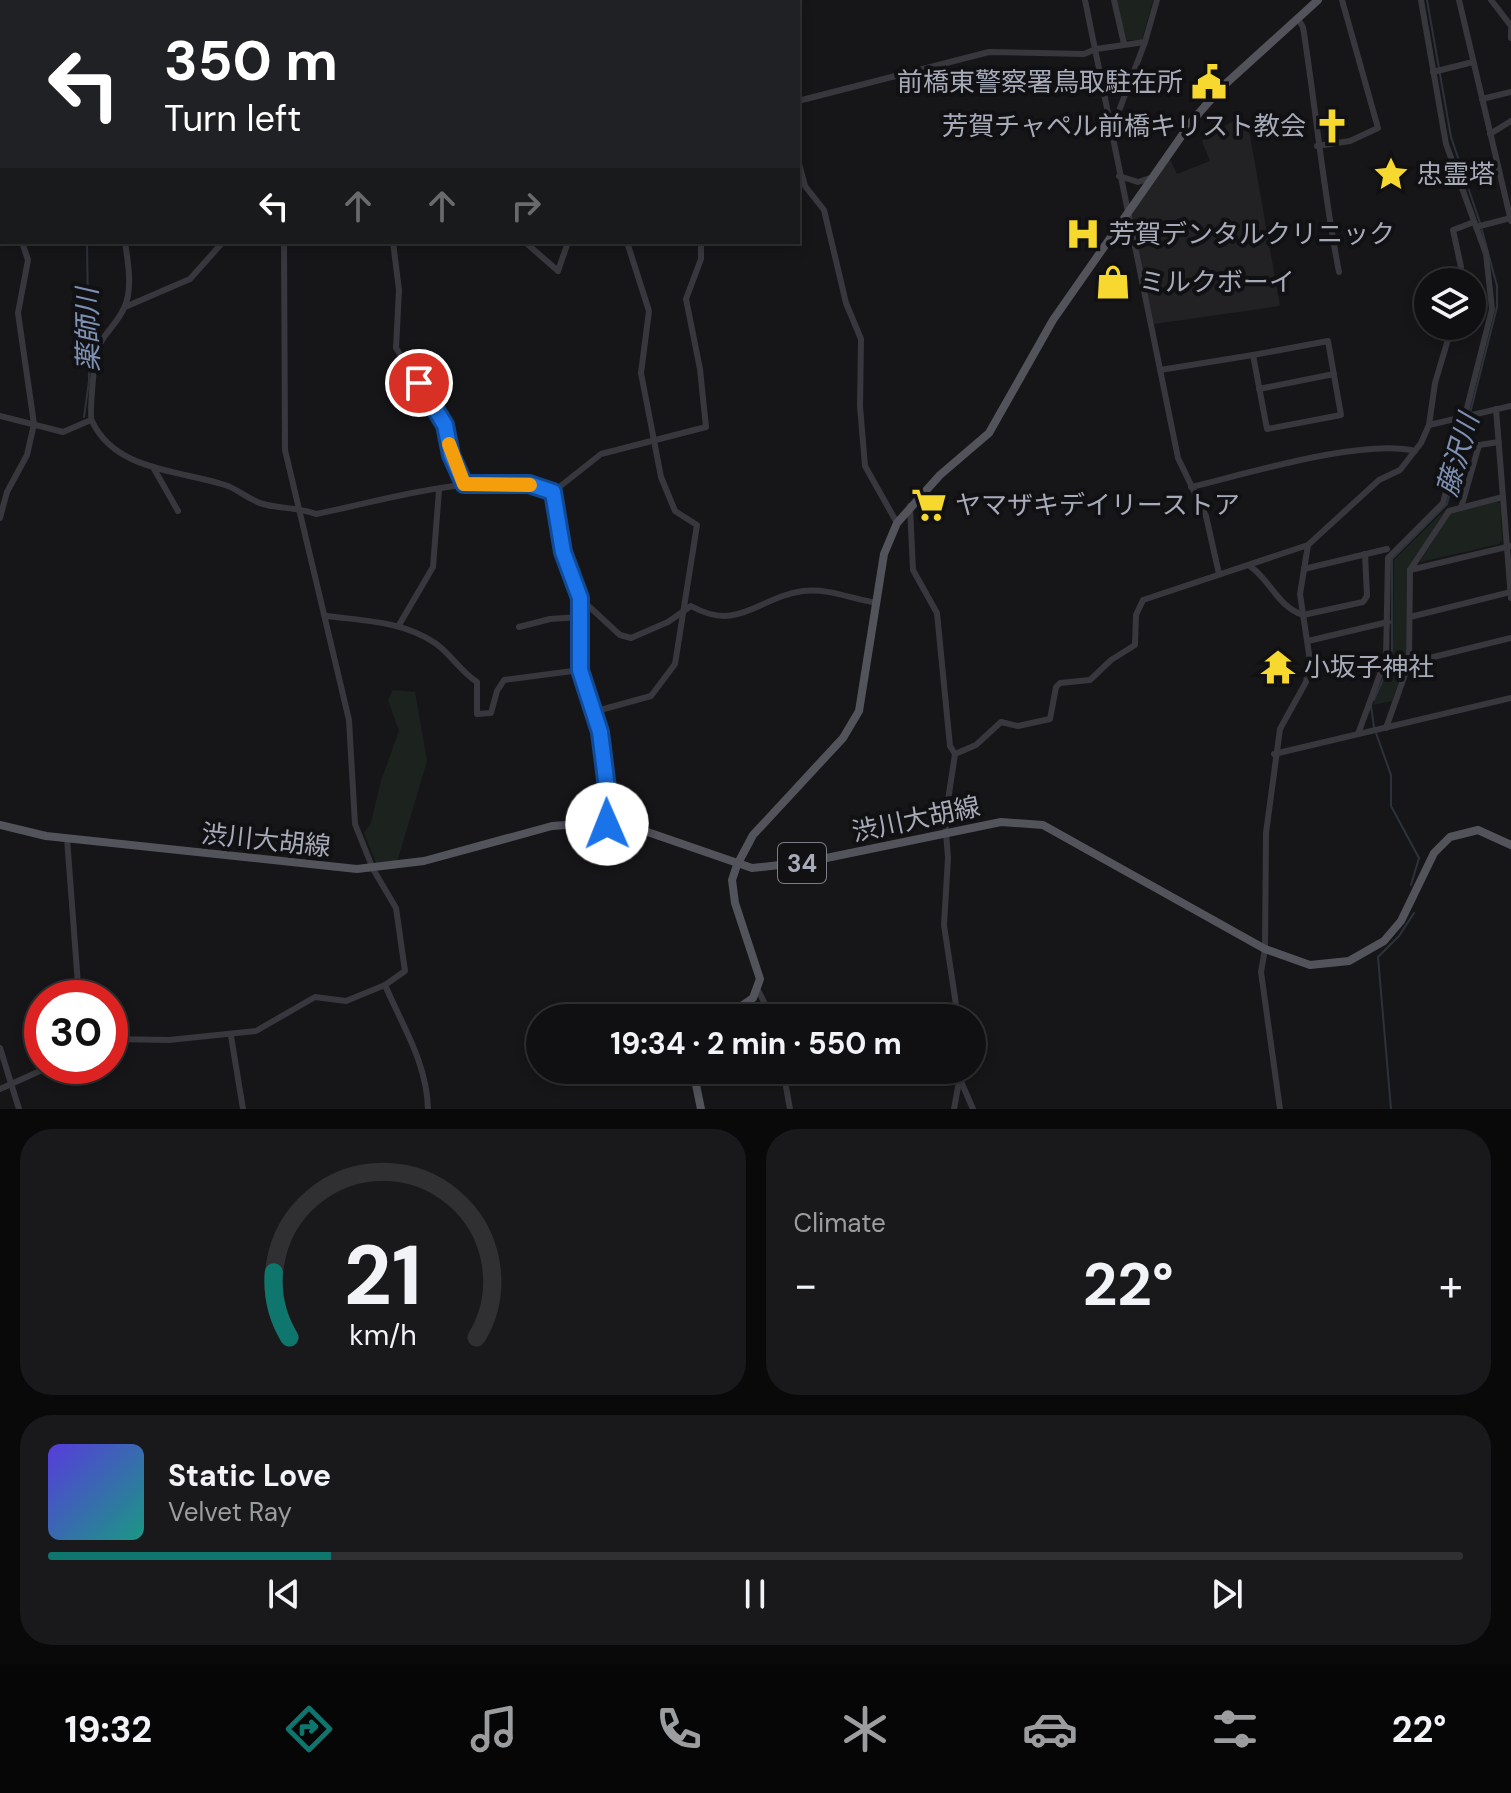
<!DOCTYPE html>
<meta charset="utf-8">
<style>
body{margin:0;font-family:"DM Sans","Noto Sans JP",sans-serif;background:#19191b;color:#f1f3f6;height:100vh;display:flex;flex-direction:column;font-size:30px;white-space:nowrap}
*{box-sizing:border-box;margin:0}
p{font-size:26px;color:#9c9d9f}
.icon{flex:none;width:44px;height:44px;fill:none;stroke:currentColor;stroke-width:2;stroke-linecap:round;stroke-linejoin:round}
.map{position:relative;height:1109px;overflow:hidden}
.side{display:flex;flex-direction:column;gap:20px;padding:20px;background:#09090a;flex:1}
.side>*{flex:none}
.guide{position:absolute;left:0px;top:0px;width:800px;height:244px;box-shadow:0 4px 12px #0003,0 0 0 2px #303032;background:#202124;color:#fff;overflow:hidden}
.fabs{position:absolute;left:1414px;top:268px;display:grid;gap:16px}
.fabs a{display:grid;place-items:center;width:72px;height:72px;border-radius:50%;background:#101012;box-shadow:0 4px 12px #0003,0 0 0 2px #303032;font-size:40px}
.speed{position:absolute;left:24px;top:980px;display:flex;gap:16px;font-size:40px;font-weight:700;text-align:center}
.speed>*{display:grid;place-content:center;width:104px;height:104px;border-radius:50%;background:#101012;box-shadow:0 4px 12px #0003,0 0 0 2px #303032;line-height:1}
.speed .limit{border:12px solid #d22;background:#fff;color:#111}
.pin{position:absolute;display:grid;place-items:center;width:68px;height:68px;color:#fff;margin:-34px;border:4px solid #fff;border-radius:50%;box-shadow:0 2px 8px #0007}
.me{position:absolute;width:88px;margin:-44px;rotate:359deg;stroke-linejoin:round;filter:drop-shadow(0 0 6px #0008)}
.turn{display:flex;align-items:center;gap:28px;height:168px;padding:0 32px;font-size:36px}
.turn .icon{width:104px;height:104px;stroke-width:2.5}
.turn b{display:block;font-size:56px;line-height:68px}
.lanes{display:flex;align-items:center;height:76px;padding:0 32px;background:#0003;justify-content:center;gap:40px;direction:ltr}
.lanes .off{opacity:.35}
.big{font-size:60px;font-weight:700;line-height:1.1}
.side .widget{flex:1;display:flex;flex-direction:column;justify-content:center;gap:12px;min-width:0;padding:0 28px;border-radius:32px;background:#19191b}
.side .dial{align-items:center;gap:0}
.dial svg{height:208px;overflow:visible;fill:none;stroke:#303032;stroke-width:7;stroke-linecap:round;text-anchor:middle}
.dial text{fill:#f1f3f6;stroke:none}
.song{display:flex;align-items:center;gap:24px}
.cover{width:96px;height:96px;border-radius:12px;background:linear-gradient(135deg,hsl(250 70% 55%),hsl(170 70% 35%))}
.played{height:8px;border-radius:4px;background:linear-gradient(90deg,#0f766e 20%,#303032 20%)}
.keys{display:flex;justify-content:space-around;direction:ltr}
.heat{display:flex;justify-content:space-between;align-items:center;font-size:44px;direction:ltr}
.side .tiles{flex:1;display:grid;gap:20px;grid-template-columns:1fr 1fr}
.widget:last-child{grid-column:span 2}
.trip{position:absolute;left:526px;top:1004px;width:460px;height:80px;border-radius:40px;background:#101012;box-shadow:0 4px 12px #0003,0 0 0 2px #303032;font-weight:700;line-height:80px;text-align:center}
.dock{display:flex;height:128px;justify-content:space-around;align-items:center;background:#060607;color:#9c9d9f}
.dock .icon{width:56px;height:56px}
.dock .selected{color:#0f766e}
.dock b{font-size:36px;color:#f1f3f6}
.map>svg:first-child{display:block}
</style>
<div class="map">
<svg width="1511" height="1109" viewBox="0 0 1511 1109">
<rect width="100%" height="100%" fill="#161618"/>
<polygon fill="#222225" points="1236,119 1249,130 1280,306 1154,324 1130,214 1170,159 1177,174 1210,161 1202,141"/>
<g fill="#1c231e">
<polygon points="1116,0 1153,0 1142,40 1126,40"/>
<polygon points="1497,502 1500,504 1502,540 1499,544 1420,562 1451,513"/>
<polygon points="1446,509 1407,570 1406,662 1392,701 1373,705 1393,660 1394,560"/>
<polygon points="393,690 415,692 427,761 397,862 377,865 364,833 371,823 381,781 399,731 388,700"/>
</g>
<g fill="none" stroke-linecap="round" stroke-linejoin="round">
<g stroke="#2c323c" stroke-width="2">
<polyline points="42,0 43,2"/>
<polyline points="1427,0 1451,137 1480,223"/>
<polyline points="84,417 89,381 87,242"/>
<polyline points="1374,700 1392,659 1392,559 1447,504 1497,307 1497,286 1482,230"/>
<polyline points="1371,706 1374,727"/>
<polyline points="1376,733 1391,775 1391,806 1419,858 1411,885"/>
<polyline points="1391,1109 1378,957 1399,936 1414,913"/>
</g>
<g stroke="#37373d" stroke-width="6">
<polyline points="99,0 99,2"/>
<polyline points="158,0 159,2"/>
<polyline points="288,0 289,2"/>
<polyline points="304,0 313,2"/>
<polyline points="637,0 637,2"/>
<polyline points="693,0 693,2"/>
<polyline points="769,0 769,2"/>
<polyline points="1085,0 1178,458 1206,516 1219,574"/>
<polyline points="1114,0 1124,44"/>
<polyline points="1459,0 1511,221"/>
<polyline points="1491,0 1511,26"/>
<polyline points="258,2 269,0"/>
<polyline points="421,2 422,0"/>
<polyline points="783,2 791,0"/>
<path d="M1298,19L1303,27C1316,109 1323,191 1339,272"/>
<polyline points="1511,30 1511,38"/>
<polyline points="0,43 2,46"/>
<polyline points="1433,72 1473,62"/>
<polyline points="1482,99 1511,92"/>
<polyline points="798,101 989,52 1084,54 1096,49 1145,42 1157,0"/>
<polyline points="1111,132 1145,42"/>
<polyline points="1490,134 1511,121"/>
<polyline points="798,144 798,101"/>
<polyline points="1317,146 1350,141 1378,128 1342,0"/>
<polyline points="798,160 805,186 824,210 846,303 861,339 860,406 865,466 897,523"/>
<polyline points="1119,176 1138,182 1153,177"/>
<polyline points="0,205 2,204"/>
<polyline points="0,210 2,212"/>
<polyline points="1476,227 1511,218"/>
<path d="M125,242C128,262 133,290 124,308C117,325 99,337 96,355C94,365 89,416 92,421C115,471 179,470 225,485C238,489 249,500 263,504C281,509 297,507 316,514C392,499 477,469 553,492"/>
<polyline points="393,242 399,290 396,348 445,425 451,455 464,484"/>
<polyline points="525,242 558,271 568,242"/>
<polyline points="1459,282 1461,267 1453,230 1474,222"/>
<polyline points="125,307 190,279 223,242"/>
<polygon points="1328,341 1341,415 1267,429 1253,355"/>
<polyline points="1160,370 1253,355"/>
<polyline points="1259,389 1334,374"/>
<polyline points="1496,409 1511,598"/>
<polyline points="0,416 63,432 91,420"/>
<polyline points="1429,425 1511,406"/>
<polyline points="153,467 178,511"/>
<path d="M1191,487C1246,474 1363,438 1415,451"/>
<polyline points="553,492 601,454 706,427 700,369 686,299 701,259 701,242"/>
<polyline points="553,492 563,552 580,598 580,670 600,732 608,796 607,824"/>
<polyline points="910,506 913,570 937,613 950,746 955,754 945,820 948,858 944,925 958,1018"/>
<polyline points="1461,508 1479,445 1499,442"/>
<polyline points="0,518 7,492 27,455 34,424 18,313 28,260 22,242"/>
<path d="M1251,567C1270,580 1278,607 1303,615L1363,602L1367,596L1365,554"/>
<polyline points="1304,569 1387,549"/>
<polyline points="1410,570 1449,511 1503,497"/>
<path d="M581,599L620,635L631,638L668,622L691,606C739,633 758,597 803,591C828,588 852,599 877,603"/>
<path d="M327,616C365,621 402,621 435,643C451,654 460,671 477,682V714L491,713L497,691L504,680L580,670"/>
<polyline points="1410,617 1511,592"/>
<polyline points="399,625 433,567 439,490"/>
<polyline points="519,627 550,619 580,617"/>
<polyline points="1308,641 1388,622"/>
<polyline points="1409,663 1511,638"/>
<polyline points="593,712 651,696 675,664 697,525 675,511 661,477 641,373 649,311 627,242"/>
<polyline points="1386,728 1409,663 1410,570 1511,546"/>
<polyline points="1358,734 1386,658 1388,558 1443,503 1492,309 1486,254 1446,144 1421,0"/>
<polyline points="955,754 976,745 1001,722 1018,726 1050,719 1056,687 1060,683 1090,680 1111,660 1135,645 1136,615 1143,600 1308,545 1379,480 1400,470 1421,443 1429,425 1435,383 1452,326"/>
<polyline points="1274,754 1511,698"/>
<polyline points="67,838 79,998"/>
<path d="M385,985C402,1025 427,1063 428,1109"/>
<polyline points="758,990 772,1018"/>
<polyline points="231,1036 243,1109"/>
<polyline points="110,1039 169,1040 256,1031 315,997 346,1001 385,985 405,971 396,908 373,869 355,824 349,720 285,450 284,242"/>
<polyline points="0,1048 19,1109"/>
<polyline points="783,1070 790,1109"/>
<polyline points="960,1079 973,1109"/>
<polyline points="0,1089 51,1066"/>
<polyline points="954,1109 961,1070"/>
<polyline points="1280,1109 1261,972 1265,949 1266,833 1280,729 1306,682 1310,661 1300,594 1308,545"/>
</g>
<g stroke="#53535c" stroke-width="8">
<polyline points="0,825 46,836 357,869 424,861 552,826 596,823 636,828 752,868 807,862 1001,822 1043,825 1265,949 1310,965 1349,961 1384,941 1401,921 1434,853 1450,837 1478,830 1511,845"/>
<polyline points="724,1018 753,998 760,979 735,903 732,880 737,865 753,835 843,738 859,711 884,554 897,523 940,475 989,433 1053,320 1192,121 1221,88 1318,0"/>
<polyline points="693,1070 701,1109"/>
</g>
</g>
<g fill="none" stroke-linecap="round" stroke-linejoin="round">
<g stroke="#114b97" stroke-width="20">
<polyline id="route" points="419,383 445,425 451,455 464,484 529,484 553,492 563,552 580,598 580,670 600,732 608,796 607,824"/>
</g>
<use href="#route" stroke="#1a73e8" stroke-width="14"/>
<polyline stroke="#f59e0b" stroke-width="14" points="449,444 464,484 530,485"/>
</g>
<defs>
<g id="civic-bare" transform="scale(2.76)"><path d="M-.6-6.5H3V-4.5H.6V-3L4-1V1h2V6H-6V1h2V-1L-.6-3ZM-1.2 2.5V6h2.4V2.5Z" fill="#f6d82f" stroke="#111113" stroke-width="2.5" paint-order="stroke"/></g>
<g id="church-bare" transform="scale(2.76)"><path d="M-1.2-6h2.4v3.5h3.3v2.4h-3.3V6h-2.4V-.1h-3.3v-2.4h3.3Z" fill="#f6d82f" stroke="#111113" stroke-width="2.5" paint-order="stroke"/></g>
<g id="sight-bare" transform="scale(2.76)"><path d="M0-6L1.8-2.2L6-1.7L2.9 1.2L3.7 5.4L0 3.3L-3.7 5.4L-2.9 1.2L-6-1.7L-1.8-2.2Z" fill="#f6d82f" stroke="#111113" stroke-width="2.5" paint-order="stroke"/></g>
<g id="hospital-bare" transform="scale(2.76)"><path d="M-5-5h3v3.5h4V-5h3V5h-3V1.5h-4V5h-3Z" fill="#f6d82f" stroke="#111113" stroke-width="2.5" paint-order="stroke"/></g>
<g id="shop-bare" transform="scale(2.76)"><path d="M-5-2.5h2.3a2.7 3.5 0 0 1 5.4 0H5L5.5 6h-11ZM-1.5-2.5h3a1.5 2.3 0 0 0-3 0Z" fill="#f6d82f" stroke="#111113" stroke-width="2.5" paint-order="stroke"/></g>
<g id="supermarket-bare" transform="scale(2.76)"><path d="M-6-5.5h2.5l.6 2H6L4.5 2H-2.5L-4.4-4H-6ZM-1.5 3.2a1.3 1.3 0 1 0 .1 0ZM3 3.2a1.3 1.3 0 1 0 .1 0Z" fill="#f6d82f" stroke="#111113" stroke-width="2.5" paint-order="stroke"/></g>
<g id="temple-bare" transform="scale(2.76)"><path d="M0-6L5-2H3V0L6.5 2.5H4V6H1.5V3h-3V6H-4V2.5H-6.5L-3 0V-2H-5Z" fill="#f6d82f" stroke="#111113" stroke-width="2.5" paint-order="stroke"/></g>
</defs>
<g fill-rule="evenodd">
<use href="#civic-bare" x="1209" y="82"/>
<use href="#church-bare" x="1332" y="126"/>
<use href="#sight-bare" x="1391" y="174"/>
<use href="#hospital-bare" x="1083" y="234"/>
<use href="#shop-bare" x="1113" y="282"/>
<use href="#supermarket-bare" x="929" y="505"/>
<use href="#temple-bare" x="1278" y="667"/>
</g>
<g text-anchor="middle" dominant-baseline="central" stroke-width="8" stroke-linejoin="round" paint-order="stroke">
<rect fill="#111113" stroke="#7a7c86" stroke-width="2" x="778" y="843" width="48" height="40" rx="6"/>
<g font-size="24" font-weight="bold" fill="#a7aab8">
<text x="802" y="863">34</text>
</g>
<g font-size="26" fill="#a7aab8" stroke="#111113" text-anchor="start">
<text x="1183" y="82" text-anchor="end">前橋東警察署鳥取駐在所</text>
<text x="1306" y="126" text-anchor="end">芳賀チャペル前橋キリスト教会</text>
<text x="1417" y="174">忠霊塔</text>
<text x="1109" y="234">芳賀デンタルクリニック</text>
<text x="1139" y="282">ミルクボーイ</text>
<text x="955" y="505">ヤマザキデイリーストア</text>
<text x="1304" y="667">小坂子神社</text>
</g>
<g font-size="26" fill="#a7aab8" stroke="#111113">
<text transform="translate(916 819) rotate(-12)">渋川大胡線</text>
<text transform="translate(266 840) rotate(6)">渋川大胡線</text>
</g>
<g font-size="28" font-style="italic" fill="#7e91b4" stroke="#111113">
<text transform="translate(88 330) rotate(-91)">薬師川</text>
<text transform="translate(1458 455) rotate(-74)">藤沢川</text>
</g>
</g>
</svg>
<div class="fabs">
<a><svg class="icon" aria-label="layers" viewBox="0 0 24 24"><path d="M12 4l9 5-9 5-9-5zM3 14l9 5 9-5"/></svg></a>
</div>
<div class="speed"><div class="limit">30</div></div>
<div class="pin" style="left:419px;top:383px;background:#d93025"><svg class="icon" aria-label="arrive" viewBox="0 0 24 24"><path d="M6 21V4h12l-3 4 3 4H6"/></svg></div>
<svg class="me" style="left:607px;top:824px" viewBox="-20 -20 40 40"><circle r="19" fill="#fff"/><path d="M0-13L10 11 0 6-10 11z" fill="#1a73e8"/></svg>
<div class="trip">19:34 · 2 min · 550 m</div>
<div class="guide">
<div class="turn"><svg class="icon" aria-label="left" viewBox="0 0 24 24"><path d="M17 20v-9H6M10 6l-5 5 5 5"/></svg><div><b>350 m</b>Turn left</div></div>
<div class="lanes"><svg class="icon" aria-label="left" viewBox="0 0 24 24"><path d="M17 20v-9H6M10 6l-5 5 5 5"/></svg><svg class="icon off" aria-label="ahead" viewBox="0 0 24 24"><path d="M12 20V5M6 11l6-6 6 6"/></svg><svg class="icon off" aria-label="ahead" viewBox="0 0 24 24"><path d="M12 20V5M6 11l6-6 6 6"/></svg><svg class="icon off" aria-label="right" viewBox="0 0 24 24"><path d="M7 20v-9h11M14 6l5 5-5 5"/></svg></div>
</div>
</div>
<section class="side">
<div class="tiles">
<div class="widget dial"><svg viewBox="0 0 100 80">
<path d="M14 69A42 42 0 1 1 86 69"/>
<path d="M14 69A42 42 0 0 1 8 44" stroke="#0f766e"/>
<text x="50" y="56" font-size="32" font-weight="700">21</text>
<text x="50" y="72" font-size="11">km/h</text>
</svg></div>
<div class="widget"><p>Climate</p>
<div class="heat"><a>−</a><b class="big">22°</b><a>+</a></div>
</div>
<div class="widget">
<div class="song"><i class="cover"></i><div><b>Static Love</b><p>Velvet Ray</p></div></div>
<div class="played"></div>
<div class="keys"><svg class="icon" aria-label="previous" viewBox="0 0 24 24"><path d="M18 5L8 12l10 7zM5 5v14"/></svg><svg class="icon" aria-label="pause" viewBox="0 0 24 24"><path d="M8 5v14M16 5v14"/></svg><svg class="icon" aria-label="next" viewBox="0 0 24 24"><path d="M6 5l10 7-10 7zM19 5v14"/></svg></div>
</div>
</div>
</section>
<nav class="dock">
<b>19:32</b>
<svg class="icon selected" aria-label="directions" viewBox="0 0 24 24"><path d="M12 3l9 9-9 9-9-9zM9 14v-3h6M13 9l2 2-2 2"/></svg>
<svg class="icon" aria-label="music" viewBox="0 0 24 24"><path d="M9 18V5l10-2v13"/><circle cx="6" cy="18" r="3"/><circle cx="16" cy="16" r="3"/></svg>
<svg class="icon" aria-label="phone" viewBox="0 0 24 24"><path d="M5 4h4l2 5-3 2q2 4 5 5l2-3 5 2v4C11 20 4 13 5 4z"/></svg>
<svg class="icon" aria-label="climate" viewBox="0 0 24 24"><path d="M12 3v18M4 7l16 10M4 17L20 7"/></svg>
<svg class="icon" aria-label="car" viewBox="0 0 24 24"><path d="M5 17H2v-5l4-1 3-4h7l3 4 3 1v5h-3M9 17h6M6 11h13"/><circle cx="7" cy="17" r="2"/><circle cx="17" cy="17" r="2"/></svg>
<svg class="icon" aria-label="filters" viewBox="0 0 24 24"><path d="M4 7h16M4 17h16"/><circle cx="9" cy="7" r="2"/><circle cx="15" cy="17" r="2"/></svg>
<b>22°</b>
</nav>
